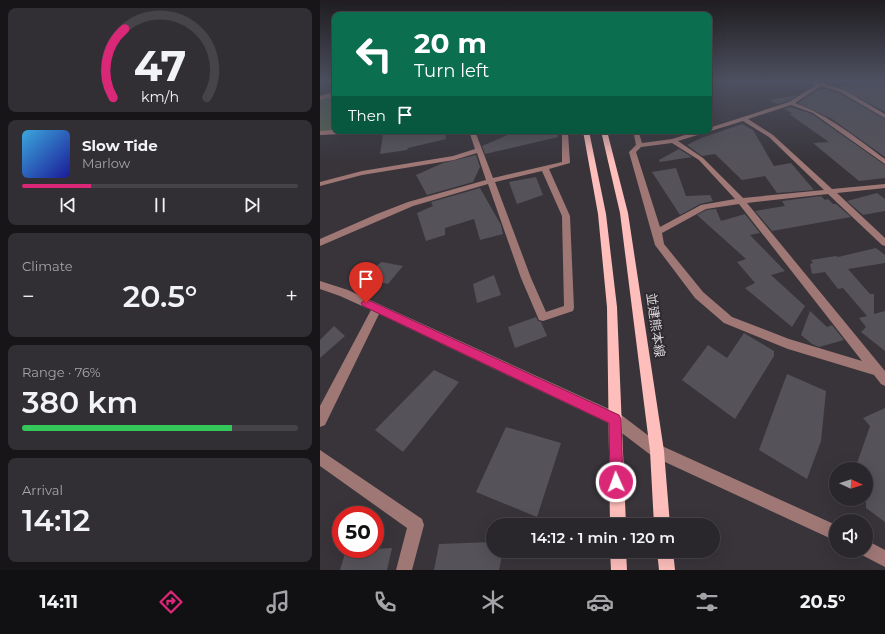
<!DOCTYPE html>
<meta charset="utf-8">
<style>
body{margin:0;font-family:Montserrat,"Noto Sans JP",sans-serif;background:#322f34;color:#f1f3f6;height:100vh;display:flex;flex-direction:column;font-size:15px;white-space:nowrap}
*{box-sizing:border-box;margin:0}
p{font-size:13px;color:#a5a5a9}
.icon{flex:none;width:22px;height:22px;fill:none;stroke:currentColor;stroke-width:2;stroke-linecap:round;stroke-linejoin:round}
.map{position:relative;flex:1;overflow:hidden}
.side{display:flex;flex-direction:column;gap:8px;padding:8px;background:#171518;width:320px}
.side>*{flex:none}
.guide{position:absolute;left:12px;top:12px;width:380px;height:122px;border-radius:8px;box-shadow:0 4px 16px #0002,0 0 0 1px #464448;background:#0b6e4f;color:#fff;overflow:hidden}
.needle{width:26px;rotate:93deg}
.buttons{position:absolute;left:509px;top:462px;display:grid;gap:8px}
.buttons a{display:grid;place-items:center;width:44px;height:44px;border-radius:50%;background:#2a272c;box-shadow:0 4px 16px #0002,0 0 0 1px #464448;font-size:20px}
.speed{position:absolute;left:12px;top:506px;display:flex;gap:8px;font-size:20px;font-weight:700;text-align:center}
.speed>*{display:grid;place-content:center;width:52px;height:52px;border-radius:50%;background:#2a272c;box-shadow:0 4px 16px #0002,0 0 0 1px #464448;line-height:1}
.speed .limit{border:6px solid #d22;background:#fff;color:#111}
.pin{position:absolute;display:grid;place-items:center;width:34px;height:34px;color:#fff;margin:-41px -17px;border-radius:50% 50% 50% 0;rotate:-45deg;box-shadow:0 0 4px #0007}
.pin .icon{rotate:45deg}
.me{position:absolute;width:44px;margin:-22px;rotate:358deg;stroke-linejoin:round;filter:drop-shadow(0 0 3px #0008)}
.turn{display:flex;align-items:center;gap:14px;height:84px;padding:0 16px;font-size:18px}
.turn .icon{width:52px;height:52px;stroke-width:2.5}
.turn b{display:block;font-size:28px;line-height:34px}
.then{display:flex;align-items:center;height:38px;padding:0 16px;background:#0003;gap:8px;font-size:15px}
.big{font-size:30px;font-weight:600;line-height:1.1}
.side .card{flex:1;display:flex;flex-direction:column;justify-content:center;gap:6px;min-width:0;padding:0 14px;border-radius:8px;background:#322f34}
.side .dial{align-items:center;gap:0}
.dial svg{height:104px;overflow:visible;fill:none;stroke:#464448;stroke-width:7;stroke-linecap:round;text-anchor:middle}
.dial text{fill:#f1f3f6;stroke:none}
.song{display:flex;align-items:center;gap:12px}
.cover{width:48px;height:48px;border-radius:6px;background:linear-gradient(135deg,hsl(200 70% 55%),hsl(240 70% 35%))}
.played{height:4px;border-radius:2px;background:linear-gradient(90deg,#db2777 25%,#464448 25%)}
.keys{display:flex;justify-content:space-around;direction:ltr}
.heat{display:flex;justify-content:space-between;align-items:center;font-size:22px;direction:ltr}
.charge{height:6px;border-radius:3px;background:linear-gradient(90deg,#34c759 76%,#464448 0)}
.trip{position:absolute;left:166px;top:518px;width:234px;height:40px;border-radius:20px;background:#2a272c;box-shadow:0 4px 16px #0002,0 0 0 1px #464448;font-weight:600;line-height:40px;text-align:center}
.tabs{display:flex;height:64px;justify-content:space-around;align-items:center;background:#111012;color:#a5a5a9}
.tabs .icon{width:28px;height:28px}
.tabs .selected{color:#db2777}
.tabs b{font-size:18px;color:#f1f3f6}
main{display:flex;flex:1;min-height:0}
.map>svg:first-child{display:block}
</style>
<main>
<section class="side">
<div class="card dial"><svg viewBox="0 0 100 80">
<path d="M14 69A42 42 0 1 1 86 69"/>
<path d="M14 69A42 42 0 0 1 23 16" stroke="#db2777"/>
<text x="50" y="56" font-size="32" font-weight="700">47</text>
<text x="50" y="72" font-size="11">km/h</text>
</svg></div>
<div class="card">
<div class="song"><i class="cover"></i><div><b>Slow Tide</b><p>Marlow</p></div></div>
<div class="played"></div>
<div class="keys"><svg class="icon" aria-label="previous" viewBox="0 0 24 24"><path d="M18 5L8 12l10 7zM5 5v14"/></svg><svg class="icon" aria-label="pause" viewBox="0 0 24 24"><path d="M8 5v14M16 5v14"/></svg><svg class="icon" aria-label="next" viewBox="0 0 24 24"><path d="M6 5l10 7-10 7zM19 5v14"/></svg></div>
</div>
<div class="card"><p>Climate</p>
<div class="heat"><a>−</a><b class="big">20.5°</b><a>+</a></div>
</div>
<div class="card"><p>Range · 76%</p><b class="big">380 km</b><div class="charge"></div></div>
<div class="card"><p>Arrival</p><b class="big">14:12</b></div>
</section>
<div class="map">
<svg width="565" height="570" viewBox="0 0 565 570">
<rect width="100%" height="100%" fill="#38343a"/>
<polygon fill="#576552" points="15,95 15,131 0,132 0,100"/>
<g fill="#555259">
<polygon points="547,81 565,87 565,112 518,87"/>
<polygon points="506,89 519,93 565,119 565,157 512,119 478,103 496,91"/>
<polygon points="478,95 468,101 457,104 449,100"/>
<polygon points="471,107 492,114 565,165 565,178 539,181 493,143 509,142 469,114 473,114 464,109"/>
<polygon points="422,124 433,130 454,166 471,163 494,190 457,193 445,176 422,180 395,154 382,156 367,145 381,138"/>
<polygon points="125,131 126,139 88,148 87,150 60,154 63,135"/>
<polygon points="197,131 238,131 238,137 165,154 162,146"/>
<polygon points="359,149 372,157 340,162 339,160"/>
<polygon points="156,155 160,167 153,182 107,195 96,175 123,163"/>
<polygon points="356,168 366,196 390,195 393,201 380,204 360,215 332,172"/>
<polygon points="216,177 223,195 197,204 189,182"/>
<polygon points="160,188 181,225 183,234 160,240 154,219 125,228 125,235 106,241 97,213 113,206 111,202"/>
<polygon points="557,193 565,199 565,211 543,215 527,201"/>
<polygon points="501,196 505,200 508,199 513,204 516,204 531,217 452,231 435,211 465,206 462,201"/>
<polygon points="396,209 401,221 425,214 440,233 430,235 465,271 451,275 485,306 472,327 425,288 435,283 417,262 426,259 377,215 386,210"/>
<polygon points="556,248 565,255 565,263 528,269 550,294 554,294 554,314 565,311 565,351 541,332 546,327 539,318 547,316 523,288 518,289 505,272 492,274 490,264 493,263 491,260 516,256 518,257"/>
<polygon points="62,262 83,266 68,284 39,277"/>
<polygon points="174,275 181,295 157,303 153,284"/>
<polygon points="490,311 507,327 512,325 524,340 499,347 492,344 481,335"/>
<polygon points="216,317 218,321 221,322 227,336 195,348 188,327"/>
<polygon points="14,326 25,336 0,358 0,340"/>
<polygon points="424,333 454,351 454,356 415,419 362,380 388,345 407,358"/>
<polygon points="114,370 139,382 83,452 55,430"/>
<polygon points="467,374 506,391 501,441 487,479 439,450"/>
<polygon points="565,408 565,522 546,508 546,469 535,469 550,426 543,418"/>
<polygon points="186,427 241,443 217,517 156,492"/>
<polygon points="173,542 173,551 183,551 179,570 114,570 119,544"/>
<polygon points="72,548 67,570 20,570 26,550"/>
</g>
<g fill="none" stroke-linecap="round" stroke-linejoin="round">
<g fill="#9f7876" fill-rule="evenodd">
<path d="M487,81L499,82L508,81L504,84L524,90L565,114V118L563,117L520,92L501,86L475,103C510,116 535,137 565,159V164L493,113L471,105L428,119L453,135L512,189L565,184V188L517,193L565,238V246L562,245L508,194L427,203L565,371V386L561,384L554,375L468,349L404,323L375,298L335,245L309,152L316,145L314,135L309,131L319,133L322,143L352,139L378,131H389V128L469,102L496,85ZM423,121L449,137L504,190L423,198L383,158L358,141ZM352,143L379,160L415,199L381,205L340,227L316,152L321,147ZM419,204L542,361L469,339L412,317L383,292L344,244L342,233L386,209Z"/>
<polygon points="15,92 15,96 0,100 0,96"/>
<polygon points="15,130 15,131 45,131 42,133 0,135 0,131"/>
<path d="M149,131H155L173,178L242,162V134L239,131H246L248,133L250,163L229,169L250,216L254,308L253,311L223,321L219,320L201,278L168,184L93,206L0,246V239L57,214L88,202L166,180L157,153L134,160L42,175L0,186V182L42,171L133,156L155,149ZM222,171L242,216L244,306L226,312L211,278L175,182Z"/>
<polygon points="0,281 28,290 300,414 342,446 516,525 516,541 332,456 290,424 59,314 5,425 0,427 0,406 51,310 20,296 0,289"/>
<polygon points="0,450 102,519 104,525 92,570 76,570 87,528 0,466"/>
<polygon points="546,540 565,550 565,567 540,554 539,551 546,551"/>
</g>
<g fill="#febebb" fill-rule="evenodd">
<polygon points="263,131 269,131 286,214 297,307 306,525 290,525 287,307 278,214"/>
<polygon points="281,131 287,131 308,213 344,451 350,525 334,525 330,451 300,213"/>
<polygon points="290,551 306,551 307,570 291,570"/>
<polygon points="337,551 353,551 355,570 339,570"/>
</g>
</g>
<linearGradient id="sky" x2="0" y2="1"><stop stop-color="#1f1d20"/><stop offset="0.5" stop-color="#4d5060"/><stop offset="1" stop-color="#4d5060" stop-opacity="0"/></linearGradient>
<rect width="565" height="161" fill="url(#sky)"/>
<polygon fill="#db2777" stroke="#8e194d" points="46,299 299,415 301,419 303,482 301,486 296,488 292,486 290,482 289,423 43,306 41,303"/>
<g text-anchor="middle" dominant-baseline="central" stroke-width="4" stroke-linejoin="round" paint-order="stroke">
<g font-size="13" fill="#d5d3d6" stroke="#2e2a30">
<text transform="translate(336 325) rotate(82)">並建熊本線</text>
</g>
</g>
</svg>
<div class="buttons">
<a><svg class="needle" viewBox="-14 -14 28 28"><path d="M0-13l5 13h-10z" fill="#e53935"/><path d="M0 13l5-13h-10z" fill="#a5a5a9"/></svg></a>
<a><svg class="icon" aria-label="sound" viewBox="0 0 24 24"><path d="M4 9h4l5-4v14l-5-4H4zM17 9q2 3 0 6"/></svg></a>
</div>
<div class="speed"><div class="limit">50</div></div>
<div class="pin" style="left:46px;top:303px;background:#d93025"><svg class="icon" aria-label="arrive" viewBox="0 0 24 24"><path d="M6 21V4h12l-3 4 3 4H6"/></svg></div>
<svg class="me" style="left:296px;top:482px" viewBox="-20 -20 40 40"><circle r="17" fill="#db2777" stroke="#fff" stroke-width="3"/><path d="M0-11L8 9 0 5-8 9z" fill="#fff"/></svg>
<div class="trip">14:12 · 1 min · 120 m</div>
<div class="guide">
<div class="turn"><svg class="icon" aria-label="left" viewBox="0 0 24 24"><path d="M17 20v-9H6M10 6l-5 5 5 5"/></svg><div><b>20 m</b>Turn left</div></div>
<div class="then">Then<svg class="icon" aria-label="arrive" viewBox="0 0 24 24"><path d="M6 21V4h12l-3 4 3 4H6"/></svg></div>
</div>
</div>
</main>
<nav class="tabs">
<b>14:11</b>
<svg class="icon selected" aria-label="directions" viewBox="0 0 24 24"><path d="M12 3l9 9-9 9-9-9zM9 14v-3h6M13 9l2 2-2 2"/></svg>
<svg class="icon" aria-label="music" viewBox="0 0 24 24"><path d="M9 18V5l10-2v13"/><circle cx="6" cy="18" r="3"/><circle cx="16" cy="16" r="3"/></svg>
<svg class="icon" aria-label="phone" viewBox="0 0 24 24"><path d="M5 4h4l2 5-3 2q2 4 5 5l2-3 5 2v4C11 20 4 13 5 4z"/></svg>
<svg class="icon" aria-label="climate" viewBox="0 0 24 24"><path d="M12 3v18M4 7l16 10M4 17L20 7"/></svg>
<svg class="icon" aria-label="car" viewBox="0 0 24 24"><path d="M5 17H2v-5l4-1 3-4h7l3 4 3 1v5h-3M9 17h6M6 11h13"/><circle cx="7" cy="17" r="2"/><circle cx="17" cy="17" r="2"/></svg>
<svg class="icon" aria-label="filters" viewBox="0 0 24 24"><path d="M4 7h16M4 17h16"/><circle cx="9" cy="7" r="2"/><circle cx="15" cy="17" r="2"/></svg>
<b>20.5°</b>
</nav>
